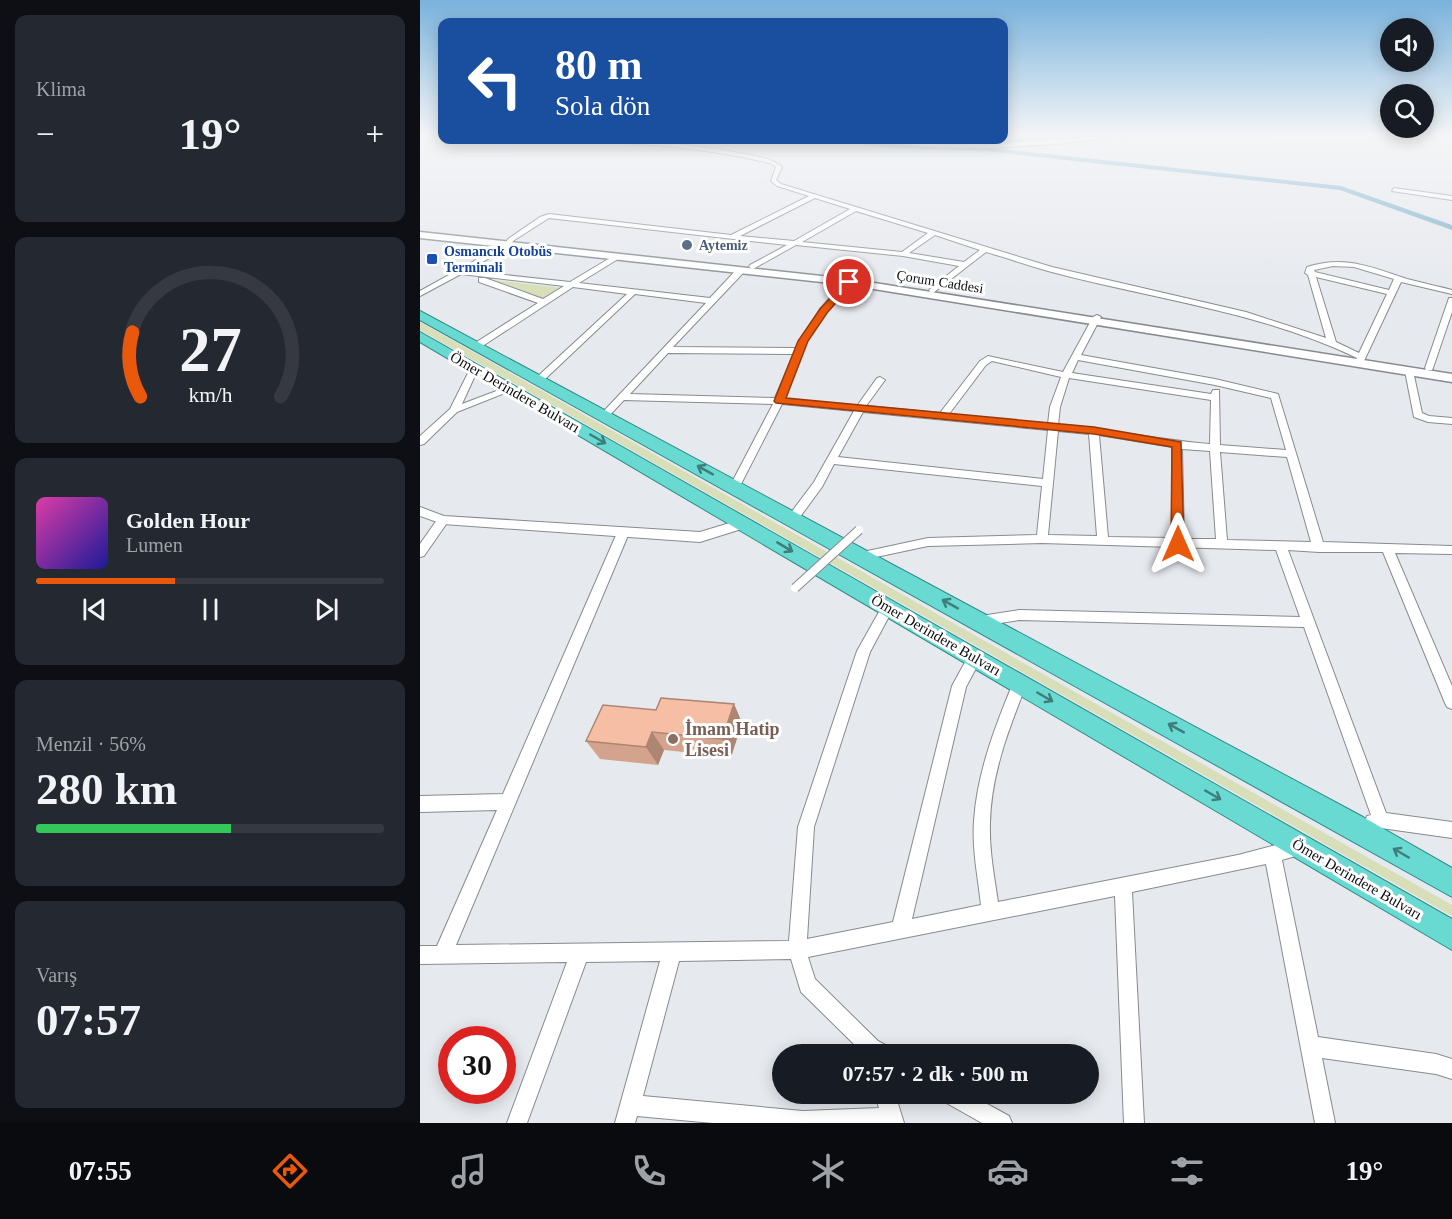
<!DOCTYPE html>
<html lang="tr">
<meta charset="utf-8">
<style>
body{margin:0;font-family:"Times New Roman",serif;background:#242831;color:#f1f3f6;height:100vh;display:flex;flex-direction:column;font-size:22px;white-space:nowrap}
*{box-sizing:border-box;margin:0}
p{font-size:20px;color:#9ea1a6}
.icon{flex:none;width:33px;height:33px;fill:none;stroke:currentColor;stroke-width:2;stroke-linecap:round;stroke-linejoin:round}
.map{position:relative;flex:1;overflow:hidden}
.details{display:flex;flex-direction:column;gap:15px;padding:15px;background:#0d0f14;width:420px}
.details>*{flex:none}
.banner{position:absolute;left:18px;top:18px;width:570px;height:126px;border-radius:12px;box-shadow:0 3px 15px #0003;background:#1a4fa0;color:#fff;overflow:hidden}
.tools{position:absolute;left:960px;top:18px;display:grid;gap:12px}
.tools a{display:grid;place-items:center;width:54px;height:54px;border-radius:50%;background:#171b24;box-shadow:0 3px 15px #0003;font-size:30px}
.speed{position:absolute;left:18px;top:1026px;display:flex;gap:12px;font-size:30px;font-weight:700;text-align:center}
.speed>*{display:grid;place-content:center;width:78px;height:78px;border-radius:50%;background:#171b24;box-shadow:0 3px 15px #0003;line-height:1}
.speed .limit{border:9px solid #d22;background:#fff;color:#111}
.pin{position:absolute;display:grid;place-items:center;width:51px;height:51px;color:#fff;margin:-26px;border:3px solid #fff;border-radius:50%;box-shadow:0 2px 6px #0007}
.me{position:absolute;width:66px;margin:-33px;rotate:0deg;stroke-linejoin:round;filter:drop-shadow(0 0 4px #0008)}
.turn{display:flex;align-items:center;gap:21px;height:126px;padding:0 18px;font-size:27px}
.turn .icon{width:78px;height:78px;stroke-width:2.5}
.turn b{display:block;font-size:42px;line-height:51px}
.big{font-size:45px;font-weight:700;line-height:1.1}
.details .card{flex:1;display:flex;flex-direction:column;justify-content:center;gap:9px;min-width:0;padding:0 21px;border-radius:12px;background:#242831}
.details .dial{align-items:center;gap:0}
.dial svg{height:156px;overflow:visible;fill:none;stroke:#363941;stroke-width:7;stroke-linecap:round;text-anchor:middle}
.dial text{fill:#f1f3f6;stroke:none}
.song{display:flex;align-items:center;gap:18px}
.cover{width:72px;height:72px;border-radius:9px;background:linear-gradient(135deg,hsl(320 70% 55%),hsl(240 70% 35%))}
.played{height:6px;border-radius:3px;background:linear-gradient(90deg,#ea580c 40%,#363941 40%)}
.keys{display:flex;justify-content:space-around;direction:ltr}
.heat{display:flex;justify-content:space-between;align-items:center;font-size:33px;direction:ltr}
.charge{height:9px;border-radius:4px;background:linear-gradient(90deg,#34c759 56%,#363941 0)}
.trip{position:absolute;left:352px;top:1044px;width:327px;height:60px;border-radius:30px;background:#171b24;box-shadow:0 3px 15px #0003;font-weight:700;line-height:60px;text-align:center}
.menu{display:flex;height:96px;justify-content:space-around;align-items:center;background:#090b0e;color:#9ea1a6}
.menu .icon{width:42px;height:42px}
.menu .active{color:#ea580c}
.menu b{font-size:27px;color:#f1f3f6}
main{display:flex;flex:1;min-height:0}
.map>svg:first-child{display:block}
</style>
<main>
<section class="details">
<div class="card"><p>Klima</p>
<div class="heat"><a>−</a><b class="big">19°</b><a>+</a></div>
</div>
<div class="card dial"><svg viewBox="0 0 100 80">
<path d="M14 69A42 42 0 1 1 86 69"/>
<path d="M14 69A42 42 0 0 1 10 36" stroke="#ea580c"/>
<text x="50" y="56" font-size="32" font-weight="700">27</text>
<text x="50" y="72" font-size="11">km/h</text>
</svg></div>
<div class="card">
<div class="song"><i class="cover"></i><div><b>Golden Hour</b><p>Lumen</p></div></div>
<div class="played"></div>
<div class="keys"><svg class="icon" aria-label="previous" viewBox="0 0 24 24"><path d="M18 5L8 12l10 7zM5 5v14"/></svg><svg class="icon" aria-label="pause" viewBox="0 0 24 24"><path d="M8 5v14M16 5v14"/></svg><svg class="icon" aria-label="next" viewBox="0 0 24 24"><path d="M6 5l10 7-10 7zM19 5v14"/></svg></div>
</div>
<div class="card"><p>Menzil · 56%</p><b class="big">280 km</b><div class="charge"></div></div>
<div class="card"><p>Varış</p><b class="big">07:57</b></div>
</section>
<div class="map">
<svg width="1032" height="1123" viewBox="0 0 1032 1123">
<rect width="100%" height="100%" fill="#e6e9ee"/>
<g fill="#d8deb7">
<polygon points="73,280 141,288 122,300"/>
<polygon points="0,322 1032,905 1032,916 0,330"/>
</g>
<path fill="#73aecb" d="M584,136H701C615,147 528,149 442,140H584Z"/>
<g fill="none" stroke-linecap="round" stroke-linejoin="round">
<polygon fill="#73aecb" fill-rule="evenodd" points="413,140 565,147 921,186 1032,225 1032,230 920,190 565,151 470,148"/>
<g stroke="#878b8f" stroke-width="2">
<g id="minor">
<polygon points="688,136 704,136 636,144 572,148 507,147 439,140 572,144"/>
<path d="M167,140C218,140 268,143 319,153C333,156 351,157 362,167L356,180L361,184L632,267L826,312L906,338L888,275L885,273L887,267C926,255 950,267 987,279C1002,283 1017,286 1032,290V294L981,282L943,363L939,366L935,363L937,358C840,311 731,299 628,271C607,265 587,258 566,252L513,293L509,291L510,289L539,266L483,256L376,245L333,269L329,267L330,265L367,245L129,218L93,241L90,246L47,271L150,282L195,255H198V259L159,283L290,298L318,268H324V272L253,347L376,348L400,309L426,280H432V284L406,312L387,341L365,399L437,406L457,378L460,377L465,380L446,406L520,413L560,361L568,356L643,372L673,317L677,315L681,317L661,355L795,379L858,394L903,542L1032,546V554L975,553L1032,686V709L1027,707L1025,703L963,552H899L868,550L966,813L1032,822V838L961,828L953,830L947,828L945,822L947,816L951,815L884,627L599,620L561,626L556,625L555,621L556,617L561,616L599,610L880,617L856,550L622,543L508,546L442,560L438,559L436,556L438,553L508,538L617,535L622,486L414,464L402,487L377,521L373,522L367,518L394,482L434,411L362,404L320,486L315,490L310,486L353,404L204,400L188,417H182V413L286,303L215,294L123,381H117V377L207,294L153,287L61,347H55V343L118,303L59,282V278H65L123,299L144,286L41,274L0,296V291L85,244L88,239L120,217L129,214L311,235L389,196L357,186L351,181L356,167L350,163C290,149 230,143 169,142ZM395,198L430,209L374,241L320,236ZM436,211L508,233L482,252L382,242ZM515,235L560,250L544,262L489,253ZM913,266L934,267L974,279L969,290L895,272L894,270ZM896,277L967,294L939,353L916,342ZM248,353L374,354L355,398L210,394ZM658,360L795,385L851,398L866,450L800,445L799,390H793L791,394L652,373ZM572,361L641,377L630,407L628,424L529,414L566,365ZM649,378L791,400L790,444C739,440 689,429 638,425L640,407ZM443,412L628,430L623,479L418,457ZM638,431L669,434L677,536L628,535ZM679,435L752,447V538L688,537ZM762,449L790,451L796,539H764ZM800,452L867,457L891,542L807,540Z"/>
<polygon points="974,188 1032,196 1032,200 972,191"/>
<polygon points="1029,298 1032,298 1032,312 1013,368 1012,370 1006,370 1005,368"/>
<polygon points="54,366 58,369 42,404 87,387 90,386 95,389 37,412 4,444 0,445 0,436 30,409 50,369"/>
<polygon points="989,368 993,371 1002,413 1009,416 1032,418 1032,424 1008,422 994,417 985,371"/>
<polygon points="23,516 29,520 4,556 0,557 0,544 19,517"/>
<path d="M203,529L209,533L36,945L369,941L378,827L437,651L464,603H472L474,607L450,652L394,827L387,939L473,922L532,686L550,653L555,651L560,653L562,657L546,687L492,919L561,905C558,877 552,850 554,821C557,773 575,727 593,683L595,679L600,677L605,679L607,683C589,728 571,774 570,823C569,849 574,875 578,902L818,855L879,839L885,841L887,847L885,853L862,860L898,1037L1016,1054L1032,1059V1079L1016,1074L902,1058L915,1123H895L846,864L712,892L724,1123H704L695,896L388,957L395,979L458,1041L469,1047L472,1054H444L381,992L371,959L259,961L223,1096L383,1111L459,1108L455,1094H475L484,1123H293L217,1116L215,1123H195L240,961L166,962L107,1123H87L147,962L0,964V946H17L77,810L0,812V796L83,794L197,533Z"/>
<polygon points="520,1094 549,1094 589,1116 592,1123 562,1123 523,1101"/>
</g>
</g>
<g stroke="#878b8f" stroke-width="2">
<polygon id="tertiary" points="0,507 24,516 280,532 326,518 332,523 331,526 280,542 23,524 0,516"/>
</g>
<g stroke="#878b8f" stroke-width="3">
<polygon id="secondary" points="0,232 429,279 1032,374 1032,382 429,285 0,238"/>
</g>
<g stroke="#2f8c86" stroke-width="2">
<g id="trunk">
<polygon points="0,311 943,817 1032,868 1032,897 0,320"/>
<polygon points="0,332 1032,919 1032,950 0,342"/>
</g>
</g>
<use href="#minor" fill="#fff" fill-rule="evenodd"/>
<use href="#tertiary" fill="#fff" fill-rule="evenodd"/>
<use href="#secondary" fill="#fff" fill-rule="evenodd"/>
<use href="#trunk" fill="#68dad2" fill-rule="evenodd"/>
<g stroke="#878b8f" stroke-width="10" stroke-linecap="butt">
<polyline id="pedestrian-bridge" points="375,588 439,530"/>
</g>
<use href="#pedestrian-bridge" stroke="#fff" stroke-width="8"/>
</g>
<polygon fill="#d4a38d" points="314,704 322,723 311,757 244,750 238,765 180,759 166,741 236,710"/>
<g fill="#ac8573">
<polygon points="314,704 322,723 311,757 302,739"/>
<polygon points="232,732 244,750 238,765 226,747"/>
</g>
<polygon fill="#f6bea4" stroke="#ac8573" stroke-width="1.5" points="241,698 314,704 302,739 232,732 226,747 166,741 183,705 236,710"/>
<defs><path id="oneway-shaft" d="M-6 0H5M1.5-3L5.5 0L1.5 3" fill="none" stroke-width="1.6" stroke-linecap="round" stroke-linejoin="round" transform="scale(1.5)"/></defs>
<g stroke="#3e7d7a">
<use href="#oneway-shaft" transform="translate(178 439) rotate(30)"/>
<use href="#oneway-shaft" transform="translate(285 470) rotate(-151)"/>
<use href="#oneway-shaft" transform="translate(365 547) rotate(31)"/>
<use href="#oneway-shaft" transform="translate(530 604) rotate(-151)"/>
<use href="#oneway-shaft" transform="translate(625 697) rotate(30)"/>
<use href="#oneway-shaft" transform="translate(756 728) rotate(-151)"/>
<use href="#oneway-shaft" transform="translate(793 795) rotate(30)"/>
<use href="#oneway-shaft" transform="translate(981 853) rotate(-150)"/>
</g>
<linearGradient id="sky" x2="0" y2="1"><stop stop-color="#79b2dc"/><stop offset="0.46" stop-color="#f4f5f7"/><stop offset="1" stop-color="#f4f5f7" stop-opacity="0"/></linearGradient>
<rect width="1032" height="293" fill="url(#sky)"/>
<polygon fill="#ea580c" stroke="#983908" stroke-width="1.5" points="426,281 434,282 407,313 388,341 366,398 674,427 761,442 764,544 763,547 753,547 751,544 752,447 674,434 356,403 354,401 378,341 400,309"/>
<circle fill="#5c6f8a" stroke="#fff" stroke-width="2" cx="267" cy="245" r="6"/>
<rect fill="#1a4fb4" stroke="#fff" stroke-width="2" x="6" y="253" width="12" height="12" rx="3"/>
<circle fill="#8d6e63" stroke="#fff" stroke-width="2" cx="253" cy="739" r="6"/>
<g text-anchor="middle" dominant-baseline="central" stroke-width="6" stroke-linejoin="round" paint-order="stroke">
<g font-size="14" font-weight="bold" fill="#4e5e75" stroke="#fff" text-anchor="start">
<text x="279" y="245">Aytemiz</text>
</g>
<g font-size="14" font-weight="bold" fill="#164399" stroke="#fff" text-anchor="start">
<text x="24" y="251">Osmancık Otobüs<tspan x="24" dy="16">Terminali</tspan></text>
</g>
<g font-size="14" fill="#0b0c0e" stroke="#fff">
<text transform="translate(520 282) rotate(9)">Çorum Caddesi</text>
</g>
<g font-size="15" fill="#0b0c0e" stroke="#fff">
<text transform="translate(95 392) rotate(30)">Ömer Derindere Bulvarı</text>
<text transform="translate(516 635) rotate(30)">Ömer Derindere Bulvarı</text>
<text transform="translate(937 879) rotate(30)">Ömer Derindere Bulvarı</text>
</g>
<g font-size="18" font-weight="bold" fill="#785e54" stroke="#fff" text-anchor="start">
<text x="265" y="729">İmam Hatip<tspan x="265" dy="21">Lisesi</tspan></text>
</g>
</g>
</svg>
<div class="tools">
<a><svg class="icon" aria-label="sound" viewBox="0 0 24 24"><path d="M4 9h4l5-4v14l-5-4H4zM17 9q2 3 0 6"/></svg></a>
<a><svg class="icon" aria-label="search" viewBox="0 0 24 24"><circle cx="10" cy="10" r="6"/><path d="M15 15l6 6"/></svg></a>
</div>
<div class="speed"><div class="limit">30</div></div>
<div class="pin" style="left:429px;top:282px;background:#d93025"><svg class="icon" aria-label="arrive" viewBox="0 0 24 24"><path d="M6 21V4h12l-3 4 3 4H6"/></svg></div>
<svg class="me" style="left:758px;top:544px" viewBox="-20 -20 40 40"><path d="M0-17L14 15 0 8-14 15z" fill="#ea580c" stroke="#fff" stroke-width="4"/></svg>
<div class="trip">07:57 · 2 dk · 500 m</div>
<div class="banner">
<div class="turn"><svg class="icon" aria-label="left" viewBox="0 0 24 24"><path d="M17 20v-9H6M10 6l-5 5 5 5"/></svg><div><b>80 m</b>Sola dön</div></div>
</div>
</div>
</main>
<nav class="menu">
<b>07:55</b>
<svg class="icon active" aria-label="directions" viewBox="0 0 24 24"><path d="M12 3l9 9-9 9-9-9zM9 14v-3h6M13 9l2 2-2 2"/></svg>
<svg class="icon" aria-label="music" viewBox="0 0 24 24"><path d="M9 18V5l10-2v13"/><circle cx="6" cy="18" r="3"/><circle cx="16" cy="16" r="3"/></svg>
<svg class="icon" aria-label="phone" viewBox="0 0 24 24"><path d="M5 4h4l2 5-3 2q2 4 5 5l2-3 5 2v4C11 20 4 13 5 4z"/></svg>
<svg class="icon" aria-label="climate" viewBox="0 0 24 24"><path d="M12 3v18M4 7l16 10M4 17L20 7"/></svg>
<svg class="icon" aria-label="car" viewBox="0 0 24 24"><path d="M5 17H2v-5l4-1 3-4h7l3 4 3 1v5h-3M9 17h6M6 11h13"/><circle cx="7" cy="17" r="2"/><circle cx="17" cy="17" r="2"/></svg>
<svg class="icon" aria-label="filters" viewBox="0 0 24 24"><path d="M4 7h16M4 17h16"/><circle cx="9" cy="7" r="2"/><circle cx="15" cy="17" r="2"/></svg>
<b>19°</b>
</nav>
